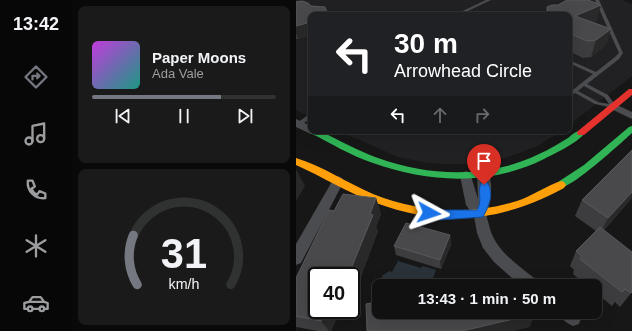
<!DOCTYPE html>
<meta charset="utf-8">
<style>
body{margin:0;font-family:Helvetica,sans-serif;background:#1a1a1a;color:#f1f3f6;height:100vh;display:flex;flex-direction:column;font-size:15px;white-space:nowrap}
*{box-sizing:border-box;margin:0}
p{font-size:13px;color:#9c9d9f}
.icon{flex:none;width:22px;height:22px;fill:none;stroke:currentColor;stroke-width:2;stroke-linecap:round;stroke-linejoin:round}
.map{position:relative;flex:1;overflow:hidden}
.side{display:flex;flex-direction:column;gap:6px;padding:6px;background:#090909;width:224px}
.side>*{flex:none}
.guide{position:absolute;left:12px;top:12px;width:264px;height:122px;border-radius:8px;box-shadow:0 4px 16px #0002,0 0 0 1px #303131;background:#202124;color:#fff;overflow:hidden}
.speed{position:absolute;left:12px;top:267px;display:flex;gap:8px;font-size:20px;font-weight:700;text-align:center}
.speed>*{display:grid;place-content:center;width:52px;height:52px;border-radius:50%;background:#111;box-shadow:0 4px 16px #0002,0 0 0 1px #303131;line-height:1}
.speed .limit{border:2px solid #111;border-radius:6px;background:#fff;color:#111}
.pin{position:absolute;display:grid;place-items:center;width:34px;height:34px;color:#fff;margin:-41px -17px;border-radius:50% 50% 50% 0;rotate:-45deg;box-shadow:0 0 4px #0007}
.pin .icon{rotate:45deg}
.me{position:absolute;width:44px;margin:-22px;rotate:95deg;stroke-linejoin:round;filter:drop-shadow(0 0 3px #0008)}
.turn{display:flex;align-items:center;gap:14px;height:84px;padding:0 20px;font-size:18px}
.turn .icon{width:52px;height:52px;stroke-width:2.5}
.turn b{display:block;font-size:28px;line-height:34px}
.lanes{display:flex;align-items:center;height:38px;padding:0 20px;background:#0003;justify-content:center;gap:20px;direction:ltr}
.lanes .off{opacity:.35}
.side .card{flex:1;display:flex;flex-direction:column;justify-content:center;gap:6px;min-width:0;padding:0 14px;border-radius:8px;background:#1a1a1a}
.side .dial{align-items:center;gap:0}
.dial svg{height:104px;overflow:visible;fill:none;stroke:#303131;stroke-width:7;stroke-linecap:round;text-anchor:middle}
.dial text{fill:#f1f3f6;stroke:none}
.song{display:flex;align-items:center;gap:12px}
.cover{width:48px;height:48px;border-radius:6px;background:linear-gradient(135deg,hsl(290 70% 55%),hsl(170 70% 35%))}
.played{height:4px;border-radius:2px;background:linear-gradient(90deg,#757880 70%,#303131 70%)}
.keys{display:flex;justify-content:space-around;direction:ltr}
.trip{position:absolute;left:76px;top:279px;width:230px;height:40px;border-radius:8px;background:#111;box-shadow:0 4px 16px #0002,0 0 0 1px #303131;font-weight:600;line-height:40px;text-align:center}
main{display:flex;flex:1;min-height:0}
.tabs{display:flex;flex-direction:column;width:72px;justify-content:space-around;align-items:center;background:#070707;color:#9c9d9f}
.tabs .icon{width:28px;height:28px}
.tabs .selected{color:#757880}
.tabs b{font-size:18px;color:#f1f3f6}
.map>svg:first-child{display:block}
</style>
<main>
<nav class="tabs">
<b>13:42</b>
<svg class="icon selected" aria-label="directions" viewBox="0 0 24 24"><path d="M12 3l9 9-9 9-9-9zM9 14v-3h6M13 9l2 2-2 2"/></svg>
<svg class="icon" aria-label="music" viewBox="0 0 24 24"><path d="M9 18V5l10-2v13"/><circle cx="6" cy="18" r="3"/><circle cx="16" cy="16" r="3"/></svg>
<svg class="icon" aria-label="phone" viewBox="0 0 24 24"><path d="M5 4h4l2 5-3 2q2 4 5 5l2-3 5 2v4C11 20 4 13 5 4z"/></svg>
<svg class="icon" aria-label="climate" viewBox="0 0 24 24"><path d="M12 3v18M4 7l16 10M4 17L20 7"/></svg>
<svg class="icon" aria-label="car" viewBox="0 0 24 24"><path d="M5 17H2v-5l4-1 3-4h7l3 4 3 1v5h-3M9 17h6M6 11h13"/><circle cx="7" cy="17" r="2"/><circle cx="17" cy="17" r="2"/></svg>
</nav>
<section class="side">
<div class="card">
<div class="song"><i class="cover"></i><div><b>Paper Moons</b><p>Ada Vale</p></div></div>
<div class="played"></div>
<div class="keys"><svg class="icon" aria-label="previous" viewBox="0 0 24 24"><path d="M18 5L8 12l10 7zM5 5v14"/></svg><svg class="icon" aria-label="pause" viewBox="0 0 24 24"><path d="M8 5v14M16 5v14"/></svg><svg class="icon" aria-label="next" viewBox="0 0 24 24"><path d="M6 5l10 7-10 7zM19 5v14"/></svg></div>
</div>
<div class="card dial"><svg viewBox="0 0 100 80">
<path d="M14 69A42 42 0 1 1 86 69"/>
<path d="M14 69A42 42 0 0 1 11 31" stroke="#757880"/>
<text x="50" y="56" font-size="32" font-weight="700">31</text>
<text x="50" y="72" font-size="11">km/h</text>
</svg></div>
</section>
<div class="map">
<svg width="336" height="331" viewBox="0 0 336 331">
<rect width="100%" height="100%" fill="#171717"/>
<g fill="#212123">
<polygon points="0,0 326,0 336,4 336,76 273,125 273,15 15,15 15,118 0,110"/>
<polygon points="43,131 265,131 242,146 209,158 177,164 147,164 131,163 102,157"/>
</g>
<polygon fill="#2a3239" points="102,261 125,268 127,266 140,270 136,281 129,279 126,286 111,286 101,283 96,286 87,285 86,276 93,271 96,272"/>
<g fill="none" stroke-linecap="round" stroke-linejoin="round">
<g fill="#4b4c50" fill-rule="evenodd">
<polygon points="190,0 195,0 172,11 180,15 175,15 169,12 163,15 158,15"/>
<path d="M299,0H303L327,53L323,59L291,84L312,95L320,106L317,108L299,104L279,93L273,97V93L297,74L273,63V60L300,72L319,57L323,53ZM288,86L308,97L313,104L302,102L282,91Z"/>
<polygon points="15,113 15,118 5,125 1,125 0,124 1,123"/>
</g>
<g fill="#4b4c50" fill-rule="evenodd">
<polygon points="317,103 336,112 336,119 313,108 312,106"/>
<polygon points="0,119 15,126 15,131 20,131 19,133 15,134 0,127"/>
<path d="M187,169L191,171C198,183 195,200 191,213C190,216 192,221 193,225C198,250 223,266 242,281L245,286H225L198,262L187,248L181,233L178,216L170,205L164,176L166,173L170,171L174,173L182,199L181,174L183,171Z"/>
<polygon points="42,176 46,178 48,181 5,263 0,265 0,244 38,178"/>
<path d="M262,312H282L285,318L283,324L277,326C270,323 265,319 262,312Z"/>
</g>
<g fill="#30b455" fill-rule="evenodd">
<path d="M336,126V133C325,143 273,191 262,188L260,185L262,182L288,165L333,127Z"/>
<path d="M14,129L15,131H24C43,140 62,151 82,158C123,173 169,177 211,166C233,160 253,150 272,138C277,134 282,129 288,131L289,133C281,143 260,153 248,159C194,186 133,183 77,163C55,156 35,143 14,133L13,131Z"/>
</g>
<path fill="#ff9f0a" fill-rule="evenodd" d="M0,158C27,166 51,183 77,194C122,212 174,216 221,201C236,196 250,186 265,181L268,182L270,185L268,188C205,222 148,228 80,203C52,193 27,177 0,165Z"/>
<polygon fill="#e5322d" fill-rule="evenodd" points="333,89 336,89 336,95 288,135 282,135 281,133 282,131"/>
</g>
<g fill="#3d3d3f">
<polygon points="0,2 31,12 32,15 15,15 15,35 2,39 0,39"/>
<polygon points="251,7 301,21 296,22 315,29 310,45 295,57 287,58 273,51 273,15 249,15"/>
<polygon points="80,198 85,214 80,227 82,231 55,303 55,276 21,310 44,310 35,331 22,331 0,327 0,278"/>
<polygon points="336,198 308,230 336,292 324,307 319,302 316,306 299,292 299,286 291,286 277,274 278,270 274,266 280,251 300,231 279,216 286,200"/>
<polygon points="154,235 155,245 145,269 100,255 98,246"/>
</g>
<g fill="#29292a">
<polygon points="305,5 301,21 275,32 279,16"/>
<polygon points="31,12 32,15 27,15"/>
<polygon points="15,22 15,35 2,39 0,33 0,26"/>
<polygon points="315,29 310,45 295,57 300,40"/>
<polygon points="0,169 9,186 0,201"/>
<polygon points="336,192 336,198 304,234 312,218"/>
<polygon points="80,198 85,214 80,227 82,231 55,303 55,276 52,276 74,214"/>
<polygon points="154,235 155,245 145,269 144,260"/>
<polygon points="29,310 44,310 35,331 33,331 25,321"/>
<polygon points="239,314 234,327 217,331 166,331"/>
</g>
<g fill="#49494c" stroke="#58595d">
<polygon points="271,0 292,0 305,5 279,16 315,29 300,40 291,41 273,33 273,15 252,15 251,7 256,5 262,5"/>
<polygon points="6,1 12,3 15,6 29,7 31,12 27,15 15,15 15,22 0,26 0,2"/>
<polygon points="336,150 336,192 312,218 286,200"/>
<polygon points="47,194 80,198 74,214 77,215 52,276 21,276 21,310 29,310 25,321 0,316 0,278 33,210 38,211"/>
<polygon points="110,223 154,235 144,260 98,246"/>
<polygon points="304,227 336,252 336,292 335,293 329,289 326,292 284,259 286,256 280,251"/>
<polygon points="226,278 229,286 190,286"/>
<polygon points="83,301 83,312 238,312 239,314 166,331 71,331 70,304"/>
</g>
<path fill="#1a73e8" stroke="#114b97" d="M188,182L192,183C198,195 193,206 187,217L144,220L130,216L128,213L130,210H181C187,200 181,192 185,183Z"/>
</svg>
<div class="speed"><div class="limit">40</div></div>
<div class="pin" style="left:188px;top:185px;background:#d93025"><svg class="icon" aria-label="arrive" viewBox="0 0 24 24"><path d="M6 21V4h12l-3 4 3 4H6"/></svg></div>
<svg class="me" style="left:133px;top:213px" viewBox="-20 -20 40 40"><path d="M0-17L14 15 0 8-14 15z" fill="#1a73e8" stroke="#fff" stroke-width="4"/></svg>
<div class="trip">13:43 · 1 min · 50 m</div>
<div class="guide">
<div class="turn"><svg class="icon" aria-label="left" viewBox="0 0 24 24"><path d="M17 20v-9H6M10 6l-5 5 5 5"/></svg><div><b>30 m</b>Arrowhead Circle</div></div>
<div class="lanes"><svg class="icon" aria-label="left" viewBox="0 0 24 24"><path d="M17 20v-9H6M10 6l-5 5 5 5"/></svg><svg class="icon off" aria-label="ahead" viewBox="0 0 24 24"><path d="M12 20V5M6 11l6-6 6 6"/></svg><svg class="icon off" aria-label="right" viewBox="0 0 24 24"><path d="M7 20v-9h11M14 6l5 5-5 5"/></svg></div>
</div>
</div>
</main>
